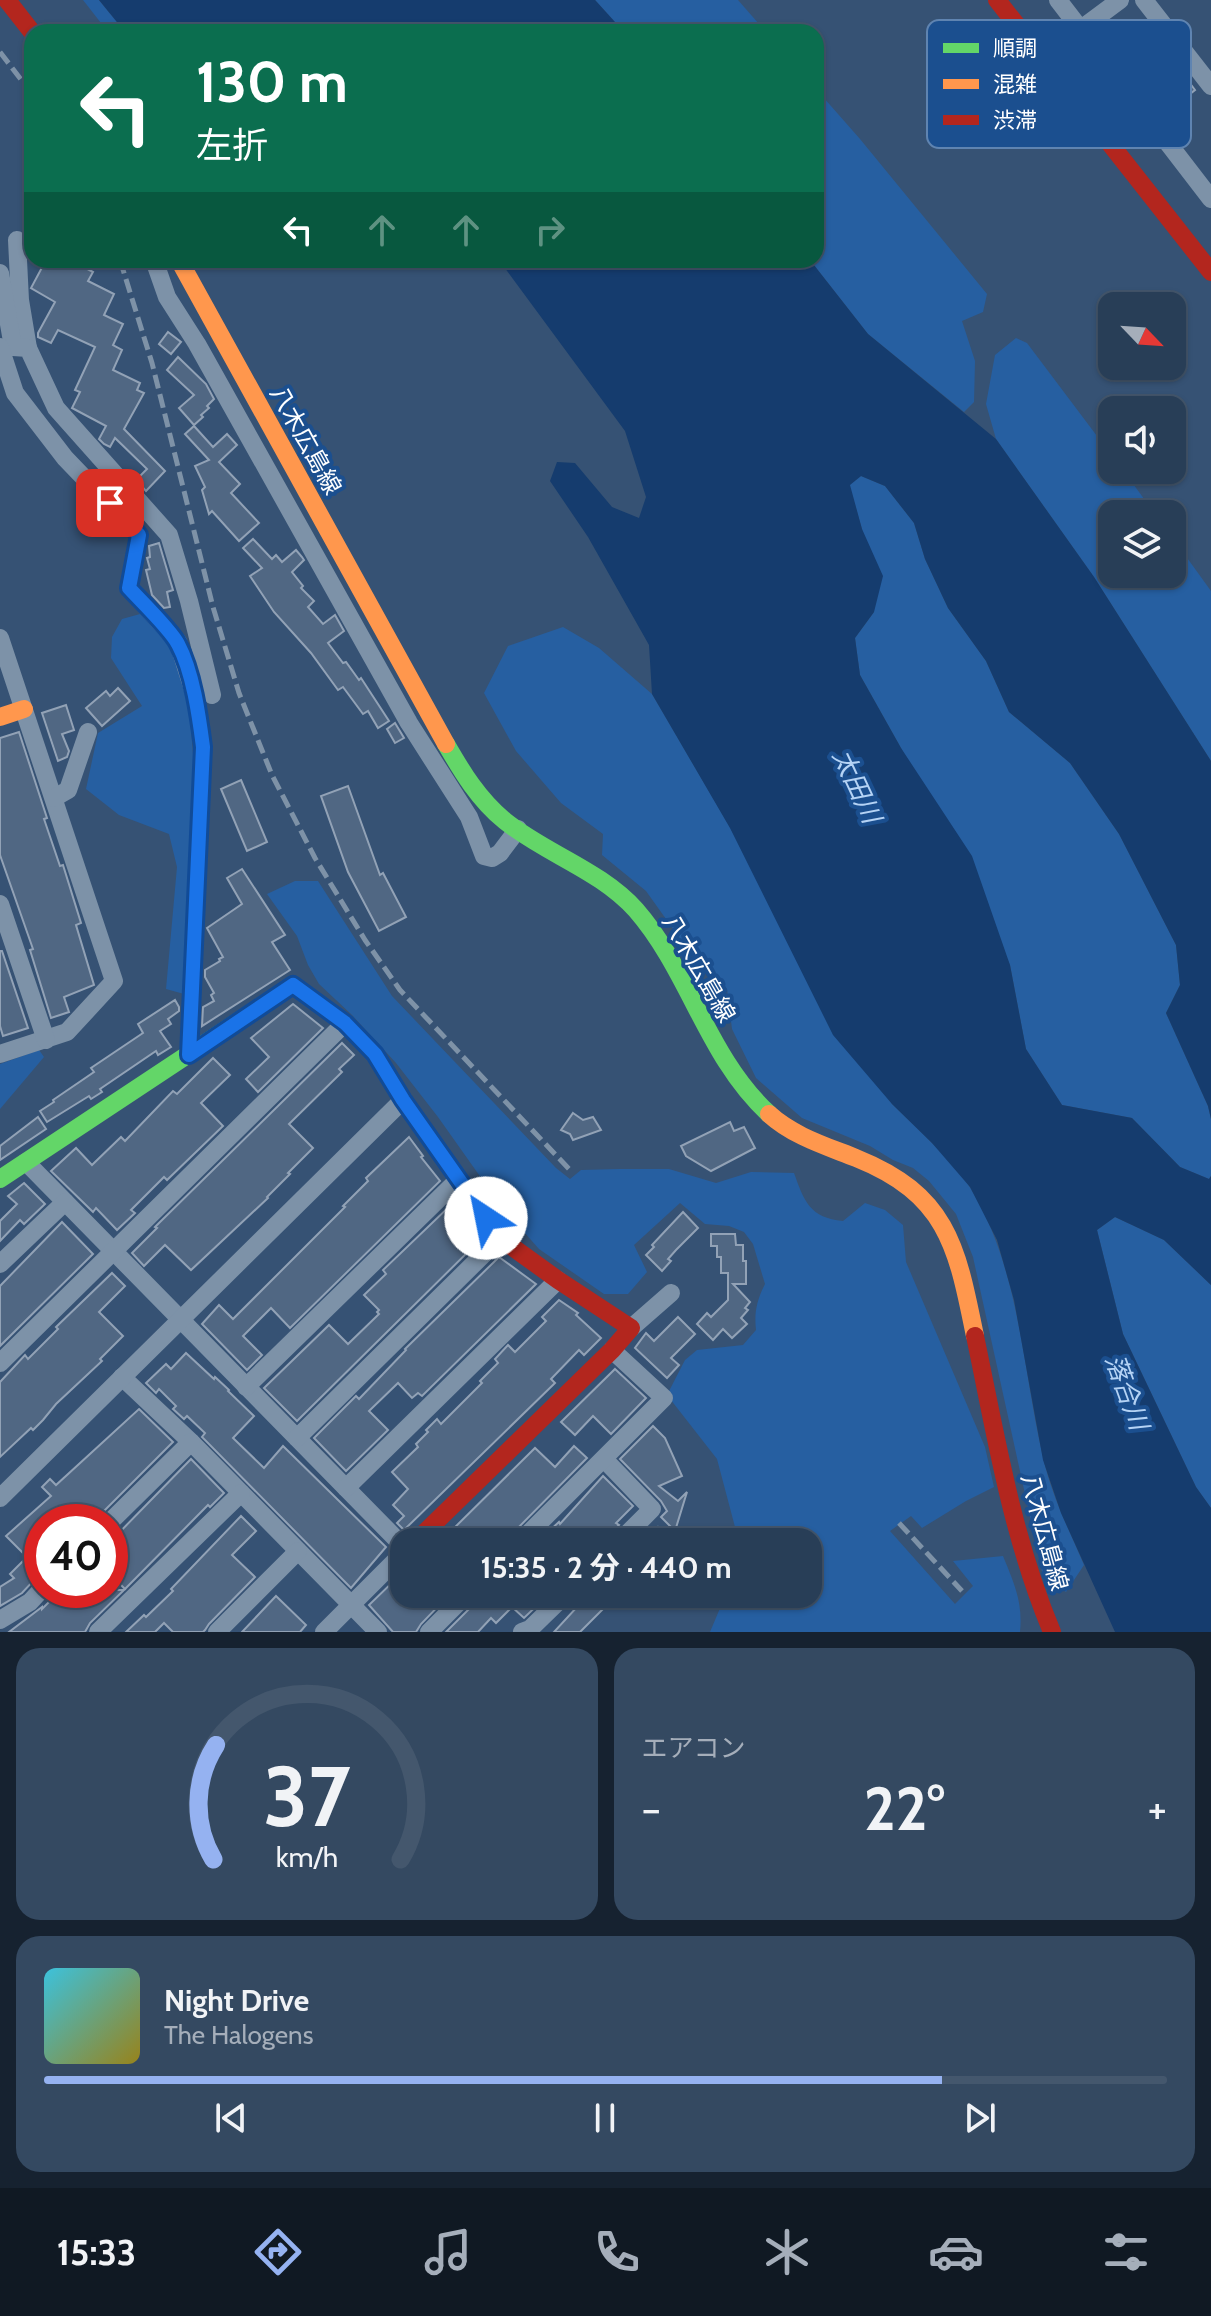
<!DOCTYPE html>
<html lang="ja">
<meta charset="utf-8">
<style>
body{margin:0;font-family:Cabin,"Noto Sans JP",sans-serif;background:#344961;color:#f1f3f6;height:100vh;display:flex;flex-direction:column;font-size:30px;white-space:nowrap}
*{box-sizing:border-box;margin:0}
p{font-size:26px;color:#a5aeba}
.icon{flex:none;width:44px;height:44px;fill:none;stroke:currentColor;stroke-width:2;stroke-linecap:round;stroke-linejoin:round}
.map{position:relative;height:1632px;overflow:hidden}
.details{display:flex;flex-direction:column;gap:16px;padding:16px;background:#162230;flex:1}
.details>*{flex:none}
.hud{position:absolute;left:24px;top:24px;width:800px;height:244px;border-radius:24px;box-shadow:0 2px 6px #0004,0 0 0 2px #44576d;background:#0b6e4f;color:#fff;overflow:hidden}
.needle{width:52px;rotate:115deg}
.tools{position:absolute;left:1098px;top:292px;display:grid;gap:16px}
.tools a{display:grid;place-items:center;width:88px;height:88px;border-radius:16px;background:#283e57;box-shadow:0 2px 6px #0004,0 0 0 2px #44576d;font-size:40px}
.speed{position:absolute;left:24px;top:1504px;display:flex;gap:16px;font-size:40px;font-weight:700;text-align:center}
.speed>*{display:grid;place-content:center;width:104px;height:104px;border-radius:50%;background:#283e57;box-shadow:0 2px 6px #0004,0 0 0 2px #44576d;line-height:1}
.speed .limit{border:12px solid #d22;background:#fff;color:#111}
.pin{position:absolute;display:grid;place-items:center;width:68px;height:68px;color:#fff;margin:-34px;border-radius:16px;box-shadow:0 4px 12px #0006}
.me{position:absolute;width:88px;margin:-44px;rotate:326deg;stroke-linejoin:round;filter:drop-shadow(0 0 6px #0008)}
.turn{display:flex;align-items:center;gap:28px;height:168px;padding:0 40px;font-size:36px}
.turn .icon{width:104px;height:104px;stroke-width:2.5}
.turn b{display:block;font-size:56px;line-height:68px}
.lanes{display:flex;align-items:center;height:76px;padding:0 40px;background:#0003;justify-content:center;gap:40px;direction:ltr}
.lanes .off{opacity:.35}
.big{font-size:60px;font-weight:700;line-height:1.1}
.details .tile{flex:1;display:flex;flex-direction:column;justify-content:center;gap:12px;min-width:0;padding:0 28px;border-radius:24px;background:#344961}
.details .dial{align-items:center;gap:0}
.dial svg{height:208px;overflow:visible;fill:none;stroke:#44576d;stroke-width:7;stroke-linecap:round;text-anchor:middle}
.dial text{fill:#f1f3f6;stroke:none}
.song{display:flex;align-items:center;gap:24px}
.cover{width:96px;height:96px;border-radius:12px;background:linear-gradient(135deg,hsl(190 70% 55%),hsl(50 70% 35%))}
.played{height:8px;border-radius:4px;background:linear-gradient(90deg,#95b2f1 80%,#44576d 80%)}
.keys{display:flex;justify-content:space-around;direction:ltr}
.heat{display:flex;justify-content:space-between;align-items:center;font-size:44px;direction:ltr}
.details .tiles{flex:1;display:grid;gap:16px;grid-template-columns:1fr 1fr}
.tile:last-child{grid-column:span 2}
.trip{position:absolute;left:390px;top:1528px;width:432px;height:80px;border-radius:24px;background:#283e57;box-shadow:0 2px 6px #0004,0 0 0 2px #44576d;font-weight:700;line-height:80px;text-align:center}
.menu{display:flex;height:128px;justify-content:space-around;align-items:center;background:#101923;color:#a5aeba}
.menu .icon{width:56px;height:56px}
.menu .current{color:#95b2f1}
.menu b{font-size:36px;color:#f1f3f6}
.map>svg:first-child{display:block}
</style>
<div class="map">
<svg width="1211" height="1632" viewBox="0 0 1211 1632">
<rect width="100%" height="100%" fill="#365274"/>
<g fill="#265fa1">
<polygon points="83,0 99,0 121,27 108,32"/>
<polygon points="595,0 738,0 766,32 624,32"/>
<polygon points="816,89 860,139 987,294 983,312 962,321 975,361 974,402 964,412 868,334 810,260 816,260"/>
<polygon points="1016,338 1027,343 1112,456 1112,470 1123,470 1155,514 1112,514 1112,574 1172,574 1172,537 1211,591 1211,761 1094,577 996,439 986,404 995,355"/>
<polygon points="861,476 885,486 914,523 925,559 948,608 986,661 1009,712 1070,763 1119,834 1176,945 1180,985 1166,1013 1208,1106 1211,1119 1211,1176 1209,1179 1180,1167 1132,1118 1062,1105 1026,1049 1010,965 901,748 860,675 855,638 874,612 862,529 849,485"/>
<polygon points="140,614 172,648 189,705 193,754 194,823 184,994 166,989 177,867 169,834 119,815 86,789 98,733 142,706 111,658 112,637 122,619"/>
<path d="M563,627L599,648L652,694L892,1104C916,1128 953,1160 971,1189C1020,1270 1022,1367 1043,1457C1051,1494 1069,1530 1084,1565L1066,1592L1043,1576L973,1257L956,1214L929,1181L913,1168L893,1160L870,1146L802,1118L756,1078L732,1029L727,989L686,947L646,891L602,855L603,834L561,803L516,751L484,693L508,646Z"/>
<path d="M295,881H318L392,996L556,1168L570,1179L581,1170L619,1169H669L716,1183L751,1172L794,1173C804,1201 810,1218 843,1221L865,1203L885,1210L903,1225L906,1262L985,1447L994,1487L966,1501L922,1528L911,1516L890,1531L955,1604L973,1586L953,1561L1003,1556C1014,1583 1023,1602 1020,1632H710L726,1594H808V1542H739L717,1459L667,1395L685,1360L697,1350L743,1345L756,1330C754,1312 757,1300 765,1284L753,1244L744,1232L729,1226L705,1224L680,1203L634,1245L647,1272L628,1294H604L539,1249L501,1206L438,1117L396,1063L352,1015L319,984L308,965L297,936L267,894Z"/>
<polygon points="39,1050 44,1057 0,1109 0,1064"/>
<polygon points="1115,1217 1164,1240 1211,1285 1211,1508 1196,1487 1123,1334 1097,1230"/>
</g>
<g fill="#153c6e">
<polygon points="99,0 595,0 624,32 143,32 121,27"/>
<polygon points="499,260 810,260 868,334 996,439 1094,577 1211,761 1211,1119 1208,1106 1166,1013 1180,985 1176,945 1119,834 1070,763 1009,712 986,661 948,608 925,559 914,523 885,486 861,476 850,485 862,529 883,576 874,612 855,638 860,675 901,748 972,856 1010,965 1026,1049 1062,1105 1132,1118 1180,1167 1209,1179 1211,1176 1211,1285 1164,1240 1115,1217 1097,1230 1123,1334 1196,1487 1211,1508 1211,1632 1115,1632 1061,1513 1043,1460 1014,1300 997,1240 970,1187 932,1143 892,1104 833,1035 730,828 652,694 649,645 588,537 550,481 557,462 575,463 612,507 639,518 646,497 625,431"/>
</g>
<g fill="#506783" stroke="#92a2b6" stroke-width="2">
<polygon points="1111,22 1134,55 1156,38 1195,90 1172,108 1142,70 1132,77 1098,32"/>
<polygon points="46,260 71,260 93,272 88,281 114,294 104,315 123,324 113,345 122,350 113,370 140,383 137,390 144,393 124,429 165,471 146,491 136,480 147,469 115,438 110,447 104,444 99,439 106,426 72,408 80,392 75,390 95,347 58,330 51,343 38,337 38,333 55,302 31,288"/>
<polygon points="168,332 181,342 171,354 159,344"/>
<polygon points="178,357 206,384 214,399 207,406 209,408 201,415 203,417 194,425 179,408 194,395 167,370"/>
<polygon points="194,426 213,447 227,434 237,445 219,462 240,484 231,493 259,523 239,541 212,511 209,514 202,490 205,487 195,466 209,460 185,434"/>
<polygon points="253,539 272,559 276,555 282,562 296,550 302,557 304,560 292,572 303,586 301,588 314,601 308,607 323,624 335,615 344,631 328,643 343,663 346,662 359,680 361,678 389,721 378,728 368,711 363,714 343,687 338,690 311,653 274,612 250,576 262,568 243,548"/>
<polygon points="159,543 173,590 167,592 170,607 164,608 152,595 146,570 150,569 147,558 150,557 149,546"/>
<polygon points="118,688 130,701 102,726 86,708 106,691 110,696"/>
<polygon points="66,705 74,730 62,734 69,751 67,757 58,761 42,713"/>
<polygon points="395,723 404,738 395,743 387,729"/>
<polygon points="19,732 47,818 44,819 60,866 63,865 81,923 76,925 94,985 64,997 69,1012 51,1018 30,950 33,949 0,855 0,738"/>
<polygon points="241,780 267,842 247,851 221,789"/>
<polygon points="348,786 380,875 383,873 406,917 379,931 348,872 321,796"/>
<polygon points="242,869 285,935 272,942 290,970 202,1026 203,1007 214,1001 211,995 214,993 205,977 205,970 220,961 219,959 223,957 207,928 242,904 227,878"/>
<polygon points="0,951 2,951 28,1028 3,1036 0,1026"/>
<polygon points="175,1000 179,1007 179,1011 168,1019 171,1024 160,1031 171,1047 158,1055 156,1051 100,1089 102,1092 91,1099 89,1096 47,1122 40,1111 54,1102 53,1100 94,1072 91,1068 143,1033 138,1024"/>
<polygon points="293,1004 323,1028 258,1092 246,1079 269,1057 251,1038"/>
<polygon points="342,1043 354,1055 339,1069 342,1072 289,1124 313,1148 288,1173 290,1174 267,1197 268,1198 191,1270 165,1245 144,1266 132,1253 157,1228 155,1227 158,1224"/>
<polygon points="213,1058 230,1075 201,1103 223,1126 167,1180 164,1177 131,1210 135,1213 117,1230 96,1208 93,1212 51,1171 76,1148 92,1165 121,1137 125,1141 173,1091 177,1094"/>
<polygon points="573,1113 583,1120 593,1117 601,1130 573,1140 570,1134 561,1130"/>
<polygon points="38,1117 46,1129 0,1160 0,1146"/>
<polygon points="730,1122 734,1131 744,1127 755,1148 711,1171 686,1156 681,1146"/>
<polygon points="409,1137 423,1156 421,1157 440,1181 290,1328 271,1308 243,1336 262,1355 247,1370 202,1324 219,1305 233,1319 345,1207 343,1206 368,1181 366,1178"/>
<polygon points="24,1183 45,1204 24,1224 20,1220 0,1241 0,1221 17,1204 8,1196"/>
<polygon points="455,1201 481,1239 297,1421 264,1388 329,1325 348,1344 379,1314 377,1312 379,1310 364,1295 386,1274 383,1270"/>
<polygon points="683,1212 698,1228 676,1250 668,1259 671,1261 662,1271 646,1255 654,1247 652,1245"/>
<polygon points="62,1222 93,1254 0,1346 0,1286"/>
<polygon points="711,1234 735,1234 736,1245 743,1245 743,1261 746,1261 746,1284 733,1284 750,1302 745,1308 748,1310 741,1318 747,1324 732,1338 723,1329 713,1340 697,1324 707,1313 711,1317 728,1300 728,1273 721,1273 721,1257 717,1257 717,1246 711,1246"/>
<polygon points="499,1257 536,1284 422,1396 418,1393 412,1398 398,1383 369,1411 388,1430 346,1471 314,1438 356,1396 359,1399 406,1350 405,1349"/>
<polygon points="112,1273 125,1286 99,1312 123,1336 100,1359 102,1361 56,1404 43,1420 33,1430 31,1428 0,1457 0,1382 25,1355 28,1359 58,1329 56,1327"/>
<polygon points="559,1300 578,1313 576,1315 601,1338 584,1355 579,1350 551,1379 555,1383 404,1530 397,1523 404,1516 393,1505 408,1489 392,1472 418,1447 416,1444 428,1432 426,1430 437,1419 441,1424 482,1383 480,1381 498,1363 495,1359 508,1345 515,1352 546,1321 542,1317"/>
<polygon points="678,1317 695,1334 671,1358 679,1365 667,1378 635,1348 646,1333 654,1341"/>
<polygon points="186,1353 214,1379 215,1377 229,1390 228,1391 254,1416 233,1438 264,1468 283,1446 386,1547 351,1588 202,1437 205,1433 187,1416 184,1419 173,1409 176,1406 159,1389 156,1393 146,1383 166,1364 171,1369"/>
<polygon points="615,1369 646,1398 611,1434 593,1416 575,1435 561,1422"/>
<polygon points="139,1409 173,1442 93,1522 42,1522 42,1577 34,1580 22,1593 0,1606 0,1587 14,1578 10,1574 27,1557 6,1536 51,1496 42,1487 50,1479 56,1485"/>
<polygon points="653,1426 665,1438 682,1476 659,1486 678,1501 687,1492 675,1531 661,1517 667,1511 661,1501 620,1459"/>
<polygon points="574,1446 587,1458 512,1534 508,1540 502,1534 494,1542 440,1542 535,1448 555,1467"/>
<polygon points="191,1459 224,1493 210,1507 208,1505 125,1589 110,1574 110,1542"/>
<polygon points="603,1476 633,1506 616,1523 619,1525 610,1534 607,1542 537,1542 559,1522 560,1524"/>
<polygon points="241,1516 256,1531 232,1555 255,1577 209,1624 205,1630 203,1632 173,1632 164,1623 155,1632 126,1632 144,1615 146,1617 173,1591 171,1589"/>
<polygon points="658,1527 673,1542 644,1542"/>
<polygon points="404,1571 404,1594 450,1594 421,1624 416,1632 393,1632 369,1605"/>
<polygon points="61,1590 124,1590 90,1623 85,1632 9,1632 42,1607 42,1609"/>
<polygon points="488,1594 549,1594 524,1618 512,1607 496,1623 491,1618 478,1632 446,1632 475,1603 477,1606"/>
<polygon points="589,1594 618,1594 580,1632 554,1632"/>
<polygon points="276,1596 306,1625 300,1632 242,1632"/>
</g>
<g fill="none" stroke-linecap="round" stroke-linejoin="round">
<g stroke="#7d92a8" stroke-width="18">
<polyline points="1058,0 1211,199"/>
<polyline points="1144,0 1211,86"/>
<polyline points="1081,29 1120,0"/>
<polyline points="17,240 20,300 28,348"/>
<polyline points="154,260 167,297 197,344 409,723 469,817 484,856 492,858 500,853 518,829"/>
<polyline points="0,273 13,347 28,348 56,408 169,535 189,601 212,695"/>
<polyline points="0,347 15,393 65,458 139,535 129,588 178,642 196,699 203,747 189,1055"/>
<polyline points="0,638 114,981 67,1032 0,1054"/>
<polyline points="54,798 68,790 88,732"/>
<polyline points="0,904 46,1040"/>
<polyline points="26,1162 404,1547"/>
<polyline points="0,1264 65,1202"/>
<polyline points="631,1328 671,1293"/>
<polyline points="0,1363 345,1023"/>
<polyline points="122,1377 191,1442 378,1632"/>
<polyline points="246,1387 459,1179"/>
<polyline points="297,1438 500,1238"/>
<polyline points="604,1459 652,1509 619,1542"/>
<polyline points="346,1488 558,1280"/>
<polyline points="0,1498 403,1100"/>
<polyline points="110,1522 191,1442"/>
<polyline points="520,1542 664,1398 612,1350"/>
<polyline points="0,1620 30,1602 42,1589"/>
<polyline points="98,1632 241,1493"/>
<polyline points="217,1632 298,1551"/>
<polyline points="324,1632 404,1552"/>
<polyline points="429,1632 467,1594"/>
<polyline points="522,1632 530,1629 566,1594"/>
</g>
<g stroke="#63d668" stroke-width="18">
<path d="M446,744C462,772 479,800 505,821C546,854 600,870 636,910C690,972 707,1057 769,1114"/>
<polyline points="0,1179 293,985 345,1023 375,1054 403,1100 435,1146"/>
</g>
<g stroke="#ff974d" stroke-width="18">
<polyline points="179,260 446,744"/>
<polyline points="0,717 24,709"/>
<path d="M769,1114C793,1136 826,1146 856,1158C948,1195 957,1247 975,1336"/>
</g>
<g stroke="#b3261e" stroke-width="18">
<polyline points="7,0 32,32"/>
<polyline points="997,0 1211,272"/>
<path d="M975,1336C996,1436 1012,1537 1052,1632"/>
<polyline points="415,1542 612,1350 631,1328 558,1280 500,1238 435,1146"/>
</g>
<g stroke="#7e92a7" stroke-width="5" stroke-dasharray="14 6" stroke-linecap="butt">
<polyline points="0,52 32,94"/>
<polyline points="120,260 152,363 213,607 239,693 272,775 315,858 365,940 400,990 570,1170"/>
<polyline points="899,1523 962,1591"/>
</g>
</g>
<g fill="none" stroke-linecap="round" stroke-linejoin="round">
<g stroke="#114b97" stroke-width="20">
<path id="route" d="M110,503L139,535L129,588C141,601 171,630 178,644C193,672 199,716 203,747L189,1055L293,985L345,1023L375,1054L403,1100L486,1218"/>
</g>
<use href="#route" stroke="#1a73e8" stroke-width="14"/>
</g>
<g text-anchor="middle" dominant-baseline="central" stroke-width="8" stroke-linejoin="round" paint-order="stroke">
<g font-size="24" fill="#fff" stroke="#1b4f8f">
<text transform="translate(306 440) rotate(61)">八木広島線</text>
<text transform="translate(699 968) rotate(60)">八木広島線</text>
<text transform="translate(1045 1532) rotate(75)">八木広島線</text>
</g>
<g font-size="26" font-style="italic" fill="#b5d3f5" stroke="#1b4f8f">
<text transform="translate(857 786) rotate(65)">太田川</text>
<text transform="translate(1127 1392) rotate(70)">落合川</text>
</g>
</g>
<rect x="927" y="20" width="264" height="128" rx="12" fill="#1b4f8f" stroke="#5f84b1" stroke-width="2"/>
<rect x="943" y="43" width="36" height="10" fill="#63d668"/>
<rect x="943" y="79" width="36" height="10" fill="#ff974d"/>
<rect x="943" y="115" width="36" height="10" fill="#b3261e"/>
<g font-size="22" fill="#fff">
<text x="993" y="56">順調</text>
<text x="993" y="92">混雑</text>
<text x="993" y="128">渋滞</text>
</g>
</svg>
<div class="tools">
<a><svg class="needle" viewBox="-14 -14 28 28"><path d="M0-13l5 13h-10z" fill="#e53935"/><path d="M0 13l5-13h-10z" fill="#a5aeba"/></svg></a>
<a><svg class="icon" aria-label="sound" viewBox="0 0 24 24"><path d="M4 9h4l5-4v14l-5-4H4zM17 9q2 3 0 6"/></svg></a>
<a><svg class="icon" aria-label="layers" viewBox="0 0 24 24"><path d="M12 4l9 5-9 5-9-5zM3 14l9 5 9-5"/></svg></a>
</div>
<div class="speed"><div class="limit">40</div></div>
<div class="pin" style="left:110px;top:503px;background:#d93025"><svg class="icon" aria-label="arrive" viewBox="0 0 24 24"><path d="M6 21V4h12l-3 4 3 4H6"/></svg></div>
<svg class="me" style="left:486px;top:1218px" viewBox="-20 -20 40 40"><circle r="19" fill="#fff"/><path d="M0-13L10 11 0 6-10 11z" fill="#1a73e8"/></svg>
<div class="trip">15:35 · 2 分 · 440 m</div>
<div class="hud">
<div class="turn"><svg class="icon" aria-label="left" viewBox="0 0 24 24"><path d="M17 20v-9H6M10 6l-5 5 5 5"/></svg><div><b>130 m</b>左折</div></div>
<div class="lanes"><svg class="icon" aria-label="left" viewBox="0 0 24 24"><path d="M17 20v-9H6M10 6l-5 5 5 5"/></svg><svg class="icon off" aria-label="ahead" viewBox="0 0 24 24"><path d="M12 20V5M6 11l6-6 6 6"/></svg><svg class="icon off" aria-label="ahead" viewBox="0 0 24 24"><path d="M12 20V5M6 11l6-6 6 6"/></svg><svg class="icon off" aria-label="right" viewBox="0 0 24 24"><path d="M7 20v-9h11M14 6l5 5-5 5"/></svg></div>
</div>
</div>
<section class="details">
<div class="tiles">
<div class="tile dial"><svg viewBox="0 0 100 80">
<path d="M14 69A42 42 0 1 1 86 69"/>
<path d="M14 69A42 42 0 0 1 15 25" stroke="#95b2f1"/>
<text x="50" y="56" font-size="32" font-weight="700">37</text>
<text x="50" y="72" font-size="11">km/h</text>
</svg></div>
<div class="tile"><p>エアコン</p>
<div class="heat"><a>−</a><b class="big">22°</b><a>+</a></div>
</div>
<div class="tile">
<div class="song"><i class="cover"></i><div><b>Night Drive</b><p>The Halogens</p></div></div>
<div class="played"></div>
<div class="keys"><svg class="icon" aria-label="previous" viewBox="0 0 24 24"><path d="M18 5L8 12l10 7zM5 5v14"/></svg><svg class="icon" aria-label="pause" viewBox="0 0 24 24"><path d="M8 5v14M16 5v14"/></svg><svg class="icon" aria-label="next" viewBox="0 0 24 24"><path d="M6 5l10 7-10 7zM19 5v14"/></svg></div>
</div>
</div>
</section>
<nav class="menu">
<b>15:33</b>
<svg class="icon current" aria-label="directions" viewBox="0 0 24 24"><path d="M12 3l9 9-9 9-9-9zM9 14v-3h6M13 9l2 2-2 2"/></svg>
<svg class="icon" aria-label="music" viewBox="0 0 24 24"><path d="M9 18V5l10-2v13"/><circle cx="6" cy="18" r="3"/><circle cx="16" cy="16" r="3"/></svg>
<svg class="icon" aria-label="phone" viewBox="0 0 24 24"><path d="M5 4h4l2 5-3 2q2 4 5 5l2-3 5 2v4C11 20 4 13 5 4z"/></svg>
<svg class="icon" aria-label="climate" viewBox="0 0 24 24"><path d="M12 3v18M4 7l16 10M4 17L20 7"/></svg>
<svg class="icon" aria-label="car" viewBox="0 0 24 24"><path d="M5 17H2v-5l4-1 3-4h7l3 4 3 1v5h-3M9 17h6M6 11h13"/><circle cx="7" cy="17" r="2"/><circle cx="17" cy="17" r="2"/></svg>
<svg class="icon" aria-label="filters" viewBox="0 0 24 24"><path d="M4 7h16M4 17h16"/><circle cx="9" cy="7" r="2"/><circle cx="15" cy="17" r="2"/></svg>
</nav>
